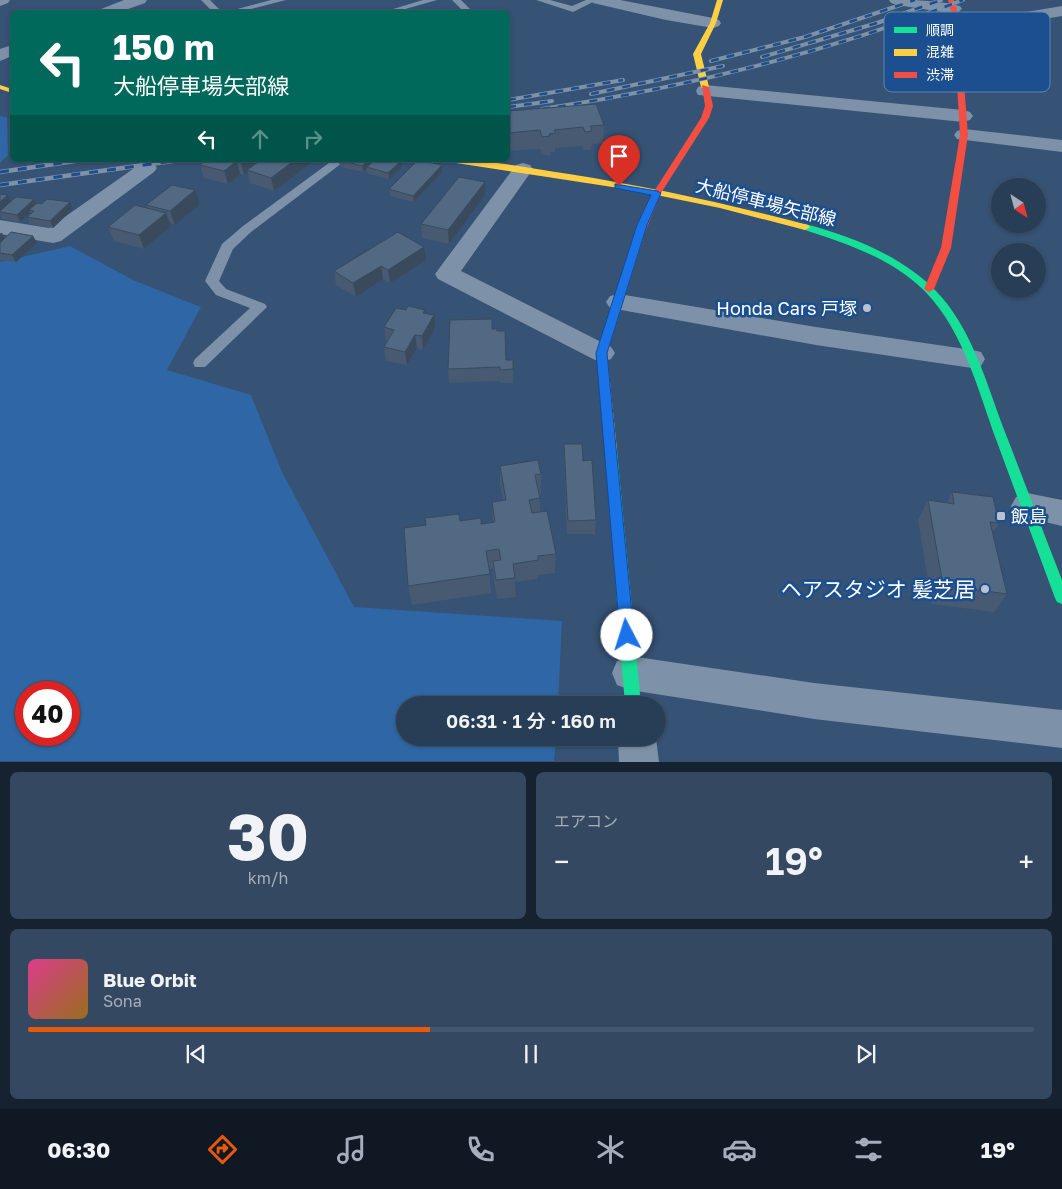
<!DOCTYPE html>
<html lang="ja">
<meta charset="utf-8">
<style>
body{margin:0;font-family:"Golos Text","Noto Sans JP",sans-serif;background:#344961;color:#f1f3f6;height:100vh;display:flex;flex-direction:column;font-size:19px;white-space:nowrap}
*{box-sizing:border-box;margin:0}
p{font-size:16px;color:#a5aeba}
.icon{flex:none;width:28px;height:28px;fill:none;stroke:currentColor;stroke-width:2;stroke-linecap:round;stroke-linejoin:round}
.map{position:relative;height:762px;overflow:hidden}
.panel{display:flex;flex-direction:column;gap:10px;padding:10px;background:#162230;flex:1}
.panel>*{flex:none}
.banner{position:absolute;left:10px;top:10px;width:500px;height:152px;border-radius:8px;box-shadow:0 1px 4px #0004,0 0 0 1px #44576d;background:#00695c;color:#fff;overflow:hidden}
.needle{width:32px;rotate:144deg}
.fabs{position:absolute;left:991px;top:178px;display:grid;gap:10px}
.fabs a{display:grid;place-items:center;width:55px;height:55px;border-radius:50%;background:#283e57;box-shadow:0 1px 4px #0004,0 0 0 1px #44576d;font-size:25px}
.speed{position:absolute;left:15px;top:681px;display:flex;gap:10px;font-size:25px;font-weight:700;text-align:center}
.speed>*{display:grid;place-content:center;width:65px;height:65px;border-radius:50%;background:#283e57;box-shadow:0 1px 4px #0004,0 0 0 1px #44576d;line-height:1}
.speed .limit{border:8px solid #d22;background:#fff;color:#111}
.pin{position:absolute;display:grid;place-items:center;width:42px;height:42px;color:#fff;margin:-51px -21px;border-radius:50% 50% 50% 0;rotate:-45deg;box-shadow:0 0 5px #0007}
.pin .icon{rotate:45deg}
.me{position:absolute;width:55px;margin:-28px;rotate:355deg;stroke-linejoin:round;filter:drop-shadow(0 0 4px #0008)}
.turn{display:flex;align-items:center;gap:18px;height:105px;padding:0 20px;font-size:22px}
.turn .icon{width:65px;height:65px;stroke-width:2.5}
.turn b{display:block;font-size:35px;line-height:42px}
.lanes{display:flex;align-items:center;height:48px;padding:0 20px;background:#0003;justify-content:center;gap:25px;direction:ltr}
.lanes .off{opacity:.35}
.big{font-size:38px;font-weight:600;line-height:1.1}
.panel .tile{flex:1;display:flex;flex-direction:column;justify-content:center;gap:8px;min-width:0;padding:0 18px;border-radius:8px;background:#344961}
.panel .dial{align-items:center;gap:0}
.dial b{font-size:65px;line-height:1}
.song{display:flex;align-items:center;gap:15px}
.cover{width:60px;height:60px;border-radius:8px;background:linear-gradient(135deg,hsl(330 70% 55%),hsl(40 70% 35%))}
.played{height:5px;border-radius:2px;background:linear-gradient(90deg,#ea580c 40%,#44576d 40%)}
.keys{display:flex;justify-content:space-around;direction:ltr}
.heat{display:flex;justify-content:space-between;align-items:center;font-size:28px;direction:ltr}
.panel .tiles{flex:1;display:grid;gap:10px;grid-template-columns:1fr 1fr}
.tile:last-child{grid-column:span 2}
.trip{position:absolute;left:396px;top:696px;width:270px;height:50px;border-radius:25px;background:#283e57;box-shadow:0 1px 4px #0004,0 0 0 1px #44576d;font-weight:600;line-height:50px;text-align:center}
.menu{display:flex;height:80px;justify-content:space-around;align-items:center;background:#101923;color:#a5aeba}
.menu .icon{width:35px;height:35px}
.menu .selected{color:#ea580c}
.menu b{font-size:22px;color:#f1f3f6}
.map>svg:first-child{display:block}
</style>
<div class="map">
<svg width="1062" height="762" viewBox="0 0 1062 762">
<rect width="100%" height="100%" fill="#365274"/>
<g fill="#2f66a5" fill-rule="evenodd">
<polygon points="0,116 7,117 8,155 0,163"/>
<path d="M70,246L133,280L201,307L167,370L251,395L282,472L354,607L562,621L558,705H405V738H556L554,761H0V262ZM26,692H69V735H26Z"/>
</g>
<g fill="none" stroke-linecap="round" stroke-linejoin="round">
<g fill="#7d92a8" fill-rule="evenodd">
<polygon points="201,0 210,0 222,12 213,12"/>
<polygon points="271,0 286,0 239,12 226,12"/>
<polygon points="423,0 437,0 395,12 383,12"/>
<polygon points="452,0 461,0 473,12 464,12"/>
<polygon points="536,0 550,0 572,6 586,0 597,0 573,12"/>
<polygon points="333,160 346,160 251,232 233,249 219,281 226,289 265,304 267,307 205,367 195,367 193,363 195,359 250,308 216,295 205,281 222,244 243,226"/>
</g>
<g fill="#7d92a8" fill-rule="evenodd">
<polygon points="0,0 10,0 8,3 0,6"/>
<polygon points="124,0 147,0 145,3 120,12 99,12 101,9"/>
<polygon points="591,0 620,0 713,18 719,20 721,23 719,26 713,28 666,20 593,3"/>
<path d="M889,0C913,0 936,0 960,6L962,9L957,13L1014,14L1062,6V16L1014,24L956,23L950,21L948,18L954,14L897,5L891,3Z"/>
<polygon points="12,45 12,56 0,61 0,49"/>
<polygon points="705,85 963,110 970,112 973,116 970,120 963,122 698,95 696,91 698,87"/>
<polygon points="964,129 1062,140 1062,152 957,139 954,135 957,131"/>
<polygon points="147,162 154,164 157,168 154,172 61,241 53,243 0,234 0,220 49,228 140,164"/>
<polygon points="523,163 530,165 533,169 461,271 611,347 615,353 611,359 602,362 593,359 438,279 435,274 516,165"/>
<polygon points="619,294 816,327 972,350 981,352 985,359 981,366 972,368 816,345 610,308 606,302 610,296"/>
<polygon points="1027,493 1062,500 1062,526 1016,515 1011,506 1016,497"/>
<polygon points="630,656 814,683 1062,710 1062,748 814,719 630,690 617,685 612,673 617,661"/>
<polygon points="618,738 656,738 659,762 619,762"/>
</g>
<g fill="#16e098" fill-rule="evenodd">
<path d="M805,224C851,236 902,256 936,291C971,327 986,381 1003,427C1023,478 1042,529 1062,580V604L1057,602L1055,598C1036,546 1016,494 997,442C977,388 962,323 917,284C885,256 842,242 802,229V225Z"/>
<polygon points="611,445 615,447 617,450 641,705 625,705 605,450 607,447"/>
</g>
<g fill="#ffcf43" fill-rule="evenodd">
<polygon points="717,0 723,0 716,23 701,54 709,87 705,89 701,87 693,54 710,23"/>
<polygon points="0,85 12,89 12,93 0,89"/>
<path d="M452,160C491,160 530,168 569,174C650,187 729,204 808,225L810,227L805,230L720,208L632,190L456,163Z"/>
<polygon points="639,232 644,235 607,353 617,450 615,453 607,453 605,450 597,353 634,235"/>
</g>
<g fill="#f24e42" fill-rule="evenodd">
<polygon points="948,0 954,0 959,18 968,135 951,248 934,289 929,292 924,289 941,248 960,135 953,18"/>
<polygon points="702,85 709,87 713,106 709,118 661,193 644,235 642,237 636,237 634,235 653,193 701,118 705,106"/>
</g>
<g stroke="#7e92a7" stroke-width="4">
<g id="rail-far1">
<polyline points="762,57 877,23 941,0"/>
<polyline points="711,61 805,37 915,0"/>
<polyline points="591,94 723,66"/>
<polyline points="508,100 623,80"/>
<polyline points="508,107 552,101"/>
<path d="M542,109C685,88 828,52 963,0"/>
</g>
</g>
<g stroke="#7e92a7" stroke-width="4.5">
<g id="rail">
<polyline points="0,172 82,160"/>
<polyline points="0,185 180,160"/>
</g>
</g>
<use href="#rail-far1" stroke="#1b4f8f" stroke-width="2.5" stroke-dasharray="8" stroke-linecap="butt"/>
<use href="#rail" stroke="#1b4f8f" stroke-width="3" stroke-dasharray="9" stroke-linecap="butt"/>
</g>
<g fill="#475a72">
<polygon points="508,111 604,125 603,143 592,144 591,150 584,150 582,146 555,148 555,152 550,152 550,155 542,155 540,149 508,151"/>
<polygon points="206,160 257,160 258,163 315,160 274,191 250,183 248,172 244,175 240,174 228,184 204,178 200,165"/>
<polygon points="339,160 402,167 389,179 368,174 367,169 363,172 340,167"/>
<polygon points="442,172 414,202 390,196 389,189"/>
<polygon points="485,182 485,195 449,244 422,238 421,224"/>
<polygon points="195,190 200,204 175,225 170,223 171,226 144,249 114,241 108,227 147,208 146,205"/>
<polygon points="0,194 11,201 34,199 36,203 73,209 53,228 30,224 27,217 30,214 30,213 20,222 2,219 0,214"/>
<polygon points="0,233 2,233 4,238 33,236 37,243 16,262 0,260"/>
<polygon points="426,260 390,283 383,279 356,297 336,285 334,271"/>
<polygon points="426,313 435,328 423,350 417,348 407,365 386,361 384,347 387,341 386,341 384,327"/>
<polygon points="493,329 497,331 506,360 513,360 513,383 500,383 500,381 449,383 448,369"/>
<polygon points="564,444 583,461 596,520 595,534 567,534 564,458"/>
<polygon points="500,466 541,474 541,493 540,494 540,512 556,554 555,573 538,575 538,579 515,582 516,597 497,599 494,580 493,569 489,569 491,593 412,605 408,586 460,521 481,524 493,522 492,502 503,500 500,485"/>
<polygon points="952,492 999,523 993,533 1007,594 994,612 932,604 918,520 928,500 947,503"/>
</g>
<g fill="#394a5c">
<polygon points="243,160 257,160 258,165 247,170 248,172 244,175 241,162"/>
<polygon points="295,160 315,160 274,191 271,178"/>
<polygon points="368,160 376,160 367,167 367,169 363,172 362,166"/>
<polygon points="402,160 402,167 389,179 388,173"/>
<polygon points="237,161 240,174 228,184 224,171"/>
<polygon points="442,165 442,172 414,202 413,196"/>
<polygon points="485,182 485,195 449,244 448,230"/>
<polygon points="195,190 200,204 175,225 170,211"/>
<polygon points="8,195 11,202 0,212 0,202"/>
<polygon points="34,199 38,206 29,210 30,213 20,222 17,215"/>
<polygon points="70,202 73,209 53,228 50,221"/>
<polygon points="166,213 171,226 144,249 139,235"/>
<polygon points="2,233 5,240 0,244 0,234"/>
<polygon points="33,236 37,243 16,262 12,255"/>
<polygon points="424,247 426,260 390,283 388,270"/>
<polygon points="381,266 383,279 356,297 353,283"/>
<polygon points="434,315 435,328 423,350 422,336"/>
<polygon points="415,335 417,348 407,365 405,352"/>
</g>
<g fill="#526984" stroke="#394a5c">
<polygon points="596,104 604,125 590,126 592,131 585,132 583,127 554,130 556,133 549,134 550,136 542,137 540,130 508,133 508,111"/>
<polygon points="206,160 243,160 241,162 237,161 224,171 200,165"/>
<polygon points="261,160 295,160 271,178 247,170"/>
<polygon points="339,160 368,160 362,166"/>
<polygon points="375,160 402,160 388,173 367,167"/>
<polygon points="418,160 442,165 413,196 389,189"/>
<polygon points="459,177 485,182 448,230 421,224"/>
<polygon points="172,185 195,190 170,211 146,205"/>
<polygon points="0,194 8,195 0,202"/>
<polygon points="16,197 34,199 17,215 0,212 0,211"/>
<polygon points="47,199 70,202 50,221 27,217 34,211 29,210 37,203 42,204"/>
<polygon points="135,205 166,213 139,235 108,227"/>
<polygon points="11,232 33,236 12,255 0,253 0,243"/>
<polygon points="398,232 424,247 388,270 381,266 353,283 334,271"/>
<polygon points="408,306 425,310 423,313 434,315 422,336 415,335 405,352 384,347 394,330 384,327 396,308 406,310"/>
<polygon points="492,319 492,329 496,329 497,331 505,331 506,360 513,360 513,369 500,370 500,367 448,369 450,320"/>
<polygon points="564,444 582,444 583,461 592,460 596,520 568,521"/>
<polygon points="538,460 541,474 535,475 540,498 529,500 532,513 547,511 556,554 538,556 538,560 513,564 515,578 496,580 493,561 501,560 499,549 486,551 490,574 408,586 404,528 426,525 425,518 459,514 460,521 481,518 481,524 495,522 492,502 506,500 500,466"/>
<polygon points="952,492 993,497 999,523 990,522 1007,594 943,585 928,500 954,504"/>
</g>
<polygon fill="#1a73e8" stroke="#114b97" points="615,184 657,191 661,193 647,225 607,353 634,635 632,640 627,642 622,640 620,635 596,353 637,225 651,195 615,188"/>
<g fill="#b9c2ce" stroke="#1b4f8f" stroke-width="2">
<circle cx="867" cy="308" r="5"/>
<rect x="996" y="511" width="10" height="10" rx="2.5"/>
<circle cx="985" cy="589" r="5"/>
</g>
<g text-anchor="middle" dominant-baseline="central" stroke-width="5" stroke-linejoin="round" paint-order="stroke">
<g font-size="18" fill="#fff" stroke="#1b4f8f">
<text transform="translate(766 202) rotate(14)">大船停車場矢部線</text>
</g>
<g font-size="18" fill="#fff" stroke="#1b4f8f" text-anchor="end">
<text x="857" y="308">Honda Cars 戸塚</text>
<text x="1011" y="516" text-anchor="start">飯島</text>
</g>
<g font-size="21" fill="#fff" stroke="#1b4f8f" text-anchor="end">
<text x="975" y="589">ヘアスタジオ 髪芝居</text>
</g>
</g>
<rect x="884" y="12" width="166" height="80" rx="8" fill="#1b4f8f" stroke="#5f84b1" stroke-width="1"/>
<rect x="894" y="27" width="23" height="6" fill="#16e098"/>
<rect x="894" y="49" width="23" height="7" fill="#ffcf43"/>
<rect x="894" y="72" width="23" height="6" fill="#f24e42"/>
<g font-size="14" fill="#fff">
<text x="926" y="35">順調</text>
<text x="926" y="57">混雑</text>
<text x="926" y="80">渋滞</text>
</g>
</svg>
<div class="fabs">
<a><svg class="needle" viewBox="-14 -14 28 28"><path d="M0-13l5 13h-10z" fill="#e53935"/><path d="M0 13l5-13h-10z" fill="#a5aeba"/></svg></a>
<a><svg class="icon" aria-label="search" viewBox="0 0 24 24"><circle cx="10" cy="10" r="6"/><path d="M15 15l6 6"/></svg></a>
</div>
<div class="speed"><div class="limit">40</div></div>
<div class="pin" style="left:619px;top:186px;background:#d93025"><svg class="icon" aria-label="arrive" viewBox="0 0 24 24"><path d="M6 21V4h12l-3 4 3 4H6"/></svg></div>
<svg class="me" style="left:627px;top:635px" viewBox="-20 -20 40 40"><circle r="19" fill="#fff"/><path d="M0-13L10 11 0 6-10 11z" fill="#1a73e8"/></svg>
<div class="trip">06:31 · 1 分 · 160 m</div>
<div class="banner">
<div class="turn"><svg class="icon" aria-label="left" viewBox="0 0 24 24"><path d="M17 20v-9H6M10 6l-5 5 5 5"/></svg><div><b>150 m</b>大船停車場矢部線</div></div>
<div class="lanes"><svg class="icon" aria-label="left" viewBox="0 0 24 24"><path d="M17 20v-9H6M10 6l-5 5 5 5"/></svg><svg class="icon off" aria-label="ahead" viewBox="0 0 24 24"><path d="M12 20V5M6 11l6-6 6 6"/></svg><svg class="icon off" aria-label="right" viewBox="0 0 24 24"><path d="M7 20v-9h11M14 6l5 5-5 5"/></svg></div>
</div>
</div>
<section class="panel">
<div class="tiles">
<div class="tile dial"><b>30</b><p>km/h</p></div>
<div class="tile"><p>エアコン</p>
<div class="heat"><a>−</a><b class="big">19°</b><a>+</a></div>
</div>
<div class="tile">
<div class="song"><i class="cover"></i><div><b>Blue Orbit</b><p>Sona</p></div></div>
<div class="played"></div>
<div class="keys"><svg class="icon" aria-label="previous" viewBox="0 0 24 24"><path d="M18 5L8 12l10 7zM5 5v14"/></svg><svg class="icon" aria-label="pause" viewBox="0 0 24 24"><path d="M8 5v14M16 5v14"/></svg><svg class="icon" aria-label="next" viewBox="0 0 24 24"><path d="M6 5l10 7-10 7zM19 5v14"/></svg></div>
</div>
</div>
</section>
<nav class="menu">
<b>06:30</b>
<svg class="icon selected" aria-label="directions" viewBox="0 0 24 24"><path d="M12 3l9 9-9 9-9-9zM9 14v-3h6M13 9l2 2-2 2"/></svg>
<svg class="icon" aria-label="music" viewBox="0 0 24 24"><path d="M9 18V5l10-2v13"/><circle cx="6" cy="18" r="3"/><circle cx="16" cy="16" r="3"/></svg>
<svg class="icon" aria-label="phone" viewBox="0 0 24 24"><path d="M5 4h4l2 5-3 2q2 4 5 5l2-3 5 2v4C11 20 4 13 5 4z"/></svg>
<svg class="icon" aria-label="climate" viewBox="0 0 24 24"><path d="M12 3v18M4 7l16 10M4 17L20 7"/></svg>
<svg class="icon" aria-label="car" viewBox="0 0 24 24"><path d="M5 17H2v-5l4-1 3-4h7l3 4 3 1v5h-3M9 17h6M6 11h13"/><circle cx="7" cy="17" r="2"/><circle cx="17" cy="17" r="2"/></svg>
<svg class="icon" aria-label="filters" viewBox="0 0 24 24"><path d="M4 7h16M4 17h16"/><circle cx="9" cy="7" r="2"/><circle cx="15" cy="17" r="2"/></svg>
<b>19°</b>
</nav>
